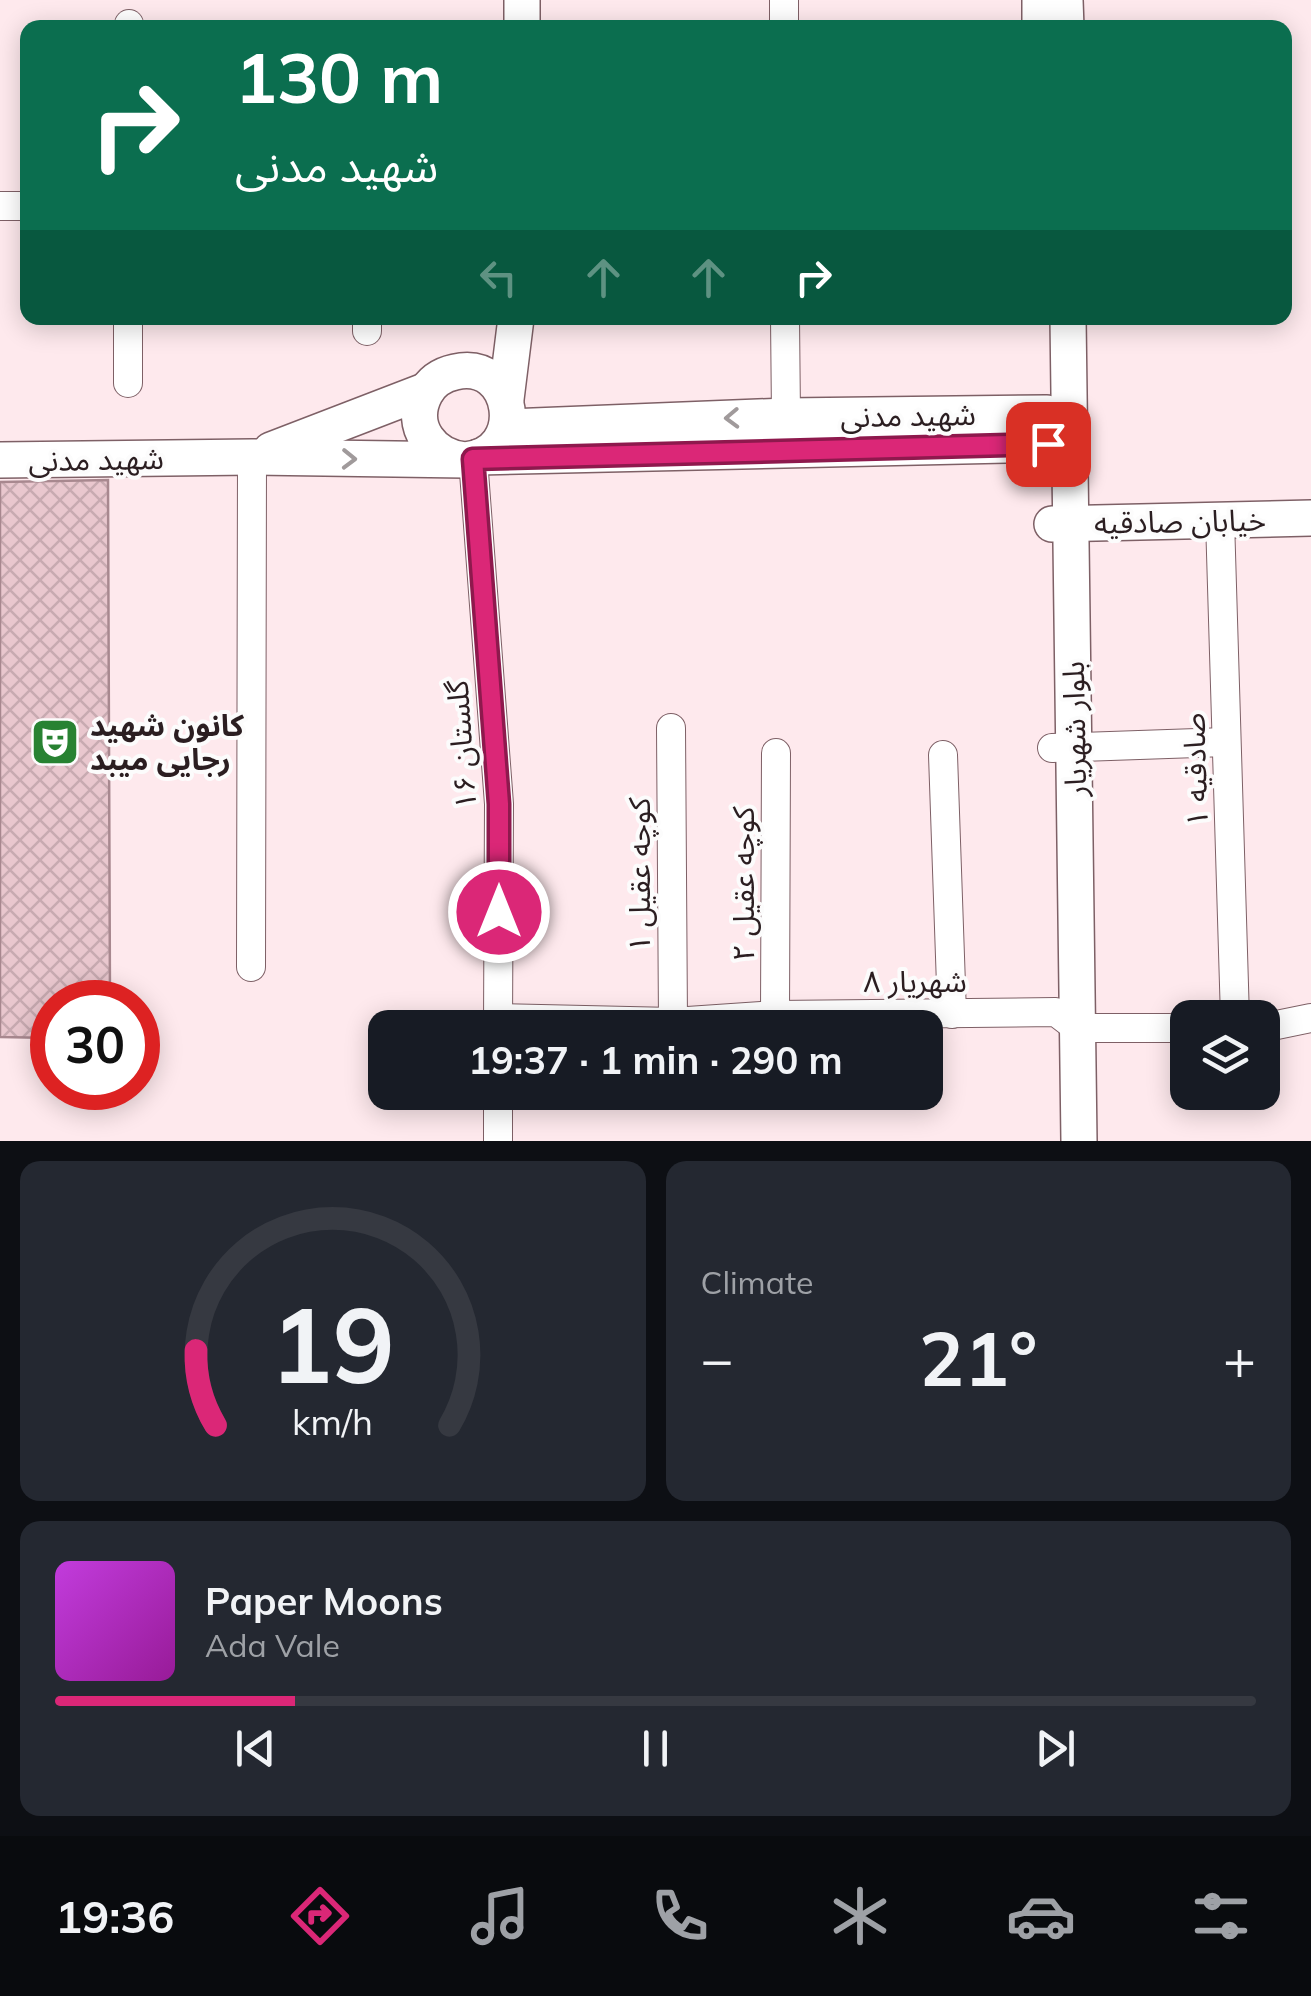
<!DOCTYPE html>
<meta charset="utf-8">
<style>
body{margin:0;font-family:Mulish,"Noto Sans Arabic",sans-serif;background:#242831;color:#f1f3f6;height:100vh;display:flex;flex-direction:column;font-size:38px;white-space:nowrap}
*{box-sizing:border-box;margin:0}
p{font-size:32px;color:#9ea1a6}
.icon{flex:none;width:55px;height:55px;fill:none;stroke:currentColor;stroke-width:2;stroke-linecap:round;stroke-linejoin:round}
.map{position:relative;height:1141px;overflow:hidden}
.details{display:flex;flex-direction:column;gap:20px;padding:20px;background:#0d0f14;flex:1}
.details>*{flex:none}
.guide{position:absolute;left:20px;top:20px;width:1272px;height:305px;border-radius:20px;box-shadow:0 5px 25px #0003;background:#0b6e4f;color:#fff;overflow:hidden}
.buttons{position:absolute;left:1170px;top:1000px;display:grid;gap:20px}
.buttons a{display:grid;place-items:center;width:110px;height:110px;border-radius:20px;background:#171b24;box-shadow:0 5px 25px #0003;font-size:50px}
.speed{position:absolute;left:30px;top:980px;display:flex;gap:20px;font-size:50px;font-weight:700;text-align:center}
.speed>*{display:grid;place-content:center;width:130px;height:130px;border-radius:50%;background:#171b24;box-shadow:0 5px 25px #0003;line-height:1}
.speed .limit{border:15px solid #d22;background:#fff;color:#111}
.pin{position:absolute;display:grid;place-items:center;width:85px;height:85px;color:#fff;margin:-42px;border-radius:20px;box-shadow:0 5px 15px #0006}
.me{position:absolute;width:110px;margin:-55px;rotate:0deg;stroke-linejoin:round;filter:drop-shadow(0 0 8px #0008)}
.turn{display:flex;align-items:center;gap:35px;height:210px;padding:0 50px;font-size:45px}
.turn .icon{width:130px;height:130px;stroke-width:2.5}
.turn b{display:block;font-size:70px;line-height:85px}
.lanes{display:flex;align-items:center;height:95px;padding:0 50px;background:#0003;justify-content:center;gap:50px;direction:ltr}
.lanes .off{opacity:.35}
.big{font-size:75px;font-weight:700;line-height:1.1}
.details .widget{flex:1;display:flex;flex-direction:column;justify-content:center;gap:15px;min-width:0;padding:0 35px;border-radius:20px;background:#242831}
.details .dial{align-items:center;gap:0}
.dial svg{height:260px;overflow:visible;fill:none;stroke:#363941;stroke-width:7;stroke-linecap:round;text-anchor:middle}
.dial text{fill:#f1f3f6;stroke:none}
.song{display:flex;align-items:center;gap:30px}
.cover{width:120px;height:120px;border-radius:15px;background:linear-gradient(135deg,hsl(290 70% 55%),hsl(300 70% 35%))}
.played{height:10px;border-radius:5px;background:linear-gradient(90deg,#db2777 20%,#363941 20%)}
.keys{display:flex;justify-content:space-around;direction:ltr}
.heat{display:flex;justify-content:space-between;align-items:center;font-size:55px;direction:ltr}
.details .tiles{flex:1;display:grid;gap:20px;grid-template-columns:1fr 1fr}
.widget:last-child{grid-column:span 2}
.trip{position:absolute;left:368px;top:1010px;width:575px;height:100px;border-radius:20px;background:#171b24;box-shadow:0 5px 25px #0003;font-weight:700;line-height:100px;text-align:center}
.menu{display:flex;height:160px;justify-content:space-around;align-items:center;background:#090b0e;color:#9ea1a6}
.menu .icon{width:70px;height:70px}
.menu .on{color:#db2777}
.menu b{font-size:45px;color:#f1f3f6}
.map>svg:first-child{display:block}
</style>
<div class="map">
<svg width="1311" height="1141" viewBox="0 0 1311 1141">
<defs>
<pattern id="building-cross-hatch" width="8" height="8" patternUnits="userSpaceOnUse" patternTransform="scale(2.5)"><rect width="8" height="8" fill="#e9c7ce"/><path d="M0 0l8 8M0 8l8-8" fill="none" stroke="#c8aab1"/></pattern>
</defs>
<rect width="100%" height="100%" fill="#fee9ed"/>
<polygon fill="url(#building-cross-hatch)" stroke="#a8888f" stroke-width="2.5" points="108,480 110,1002 52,1002 52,1038 0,1037 0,482"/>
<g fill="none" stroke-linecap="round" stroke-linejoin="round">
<g stroke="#7e6066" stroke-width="30">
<g id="minor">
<polyline points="784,0 784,28"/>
<polyline points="129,28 129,24"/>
<polyline points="0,206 28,206"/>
<polyline points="367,318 367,331"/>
<polyline points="785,318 786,416"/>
<polyline points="128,383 128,318"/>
<polyline points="473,459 499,804 498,1028"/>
<polyline points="1220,520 1235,1018"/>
<polyline points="671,728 673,1022"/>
<polyline points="1052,748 1226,742"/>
<polyline points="943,755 952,1014"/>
<polyline points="251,967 252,457"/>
<polyline points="775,1015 776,753"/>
<polyline points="498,1018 673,1022 775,1015 1056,1012 1077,1028 1188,1028"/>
<polyline points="1262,1028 1311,1018"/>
<polyline points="498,1141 498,1092"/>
</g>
</g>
<g stroke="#7e6066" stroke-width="38">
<g id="tertiary">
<polyline points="1040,0 1040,28"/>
<polyline points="1065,0 1066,28"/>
<polyline points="522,28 522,0"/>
<polyline points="1068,318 1079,1141"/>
<polyline points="506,399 516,318"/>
<polyline points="271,450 427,390"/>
<polyline points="479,457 1048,444 1069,430 1047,413 786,416 507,427"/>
<path d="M0,460L252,457L465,460C530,454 515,358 455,372C441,375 431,382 425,394C408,427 433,457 465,460"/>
<polyline points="1052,524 1311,518"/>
</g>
</g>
<use href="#minor" stroke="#fff" stroke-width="28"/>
<use href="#tertiary" stroke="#fff" stroke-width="35"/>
</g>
<defs><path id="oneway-chevron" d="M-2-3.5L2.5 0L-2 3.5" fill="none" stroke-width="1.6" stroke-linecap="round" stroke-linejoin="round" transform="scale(2.5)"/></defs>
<g stroke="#a09a9b">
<use href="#oneway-chevron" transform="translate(732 418) rotate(178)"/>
<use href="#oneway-chevron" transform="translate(349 459) rotate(1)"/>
</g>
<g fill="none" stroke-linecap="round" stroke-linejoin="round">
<g stroke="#8e194d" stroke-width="25">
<polyline id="route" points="499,912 499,804 473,459 1048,444"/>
</g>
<use href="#route" stroke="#db2777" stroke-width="18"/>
</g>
<defs>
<g id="theatre-square" transform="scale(2.5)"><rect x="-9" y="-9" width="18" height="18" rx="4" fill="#288232" stroke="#fcfcfc"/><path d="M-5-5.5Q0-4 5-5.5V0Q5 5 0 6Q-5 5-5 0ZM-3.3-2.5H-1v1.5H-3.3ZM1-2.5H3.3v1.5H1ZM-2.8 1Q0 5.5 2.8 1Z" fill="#fff"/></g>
</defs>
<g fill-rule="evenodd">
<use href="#theatre-square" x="55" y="742"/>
</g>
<g text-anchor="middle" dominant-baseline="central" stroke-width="8" stroke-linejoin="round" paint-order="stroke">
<g font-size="30" fill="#2b1e21" stroke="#fcfcfc">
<text transform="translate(908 415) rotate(-1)">شهید مدنی</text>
<text transform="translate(96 459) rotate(-1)">شهید مدنی</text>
<text transform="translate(1180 521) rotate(-1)">خیابان صادقیه</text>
<text transform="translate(1074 729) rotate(-91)">بلوار شهریار</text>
<text transform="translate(461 745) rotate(-94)">گلستان ۱۶</text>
<text transform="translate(1195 770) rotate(-92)">صادقیه ۱</text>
<text transform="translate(639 875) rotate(-90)">کوچه عقیل ۱</text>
<text transform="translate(743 884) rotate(-90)">کوچه عقیل ۲</text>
<text x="915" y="981">شهریار ۸</text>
</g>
<g font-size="30" font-weight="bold" fill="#2b1e21" stroke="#fcfcfc" text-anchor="start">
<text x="90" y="725">کانون شهید<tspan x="90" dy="34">رجایی میبد</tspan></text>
</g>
</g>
</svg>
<div class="buttons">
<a><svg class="icon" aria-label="layers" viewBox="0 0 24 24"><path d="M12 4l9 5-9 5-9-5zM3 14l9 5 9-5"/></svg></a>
</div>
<div class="speed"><div class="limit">30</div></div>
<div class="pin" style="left:1048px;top:444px;background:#d93025"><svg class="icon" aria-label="arrive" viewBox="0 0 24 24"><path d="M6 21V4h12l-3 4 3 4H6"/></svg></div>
<svg class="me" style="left:499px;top:912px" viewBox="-20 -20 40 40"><circle r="17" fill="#db2777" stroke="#fff" stroke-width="3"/><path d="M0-11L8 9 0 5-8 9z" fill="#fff"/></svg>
<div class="trip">19:37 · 1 min · 290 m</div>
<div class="guide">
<div class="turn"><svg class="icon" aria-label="right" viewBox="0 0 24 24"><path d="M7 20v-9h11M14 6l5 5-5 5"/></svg><div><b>130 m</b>شهید مدنی</div></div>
<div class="lanes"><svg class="icon off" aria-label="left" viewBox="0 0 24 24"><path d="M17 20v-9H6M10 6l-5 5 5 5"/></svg><svg class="icon off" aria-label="ahead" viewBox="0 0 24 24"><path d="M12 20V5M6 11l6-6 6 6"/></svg><svg class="icon off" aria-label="ahead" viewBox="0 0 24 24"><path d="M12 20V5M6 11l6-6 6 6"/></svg><svg class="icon" aria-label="right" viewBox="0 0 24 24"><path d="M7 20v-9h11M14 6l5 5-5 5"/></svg></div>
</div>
</div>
<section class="details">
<div class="tiles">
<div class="widget dial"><svg viewBox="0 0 100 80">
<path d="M14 69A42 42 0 1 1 86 69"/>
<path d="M14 69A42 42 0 0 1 8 46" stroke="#db2777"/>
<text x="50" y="56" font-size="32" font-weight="700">19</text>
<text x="50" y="72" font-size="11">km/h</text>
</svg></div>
<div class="widget"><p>Climate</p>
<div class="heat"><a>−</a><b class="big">21°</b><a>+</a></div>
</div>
<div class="widget">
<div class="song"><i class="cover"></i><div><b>Paper Moons</b><p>Ada Vale</p></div></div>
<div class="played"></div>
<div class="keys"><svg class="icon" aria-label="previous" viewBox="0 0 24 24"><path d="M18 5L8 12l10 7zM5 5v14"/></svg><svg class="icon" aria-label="pause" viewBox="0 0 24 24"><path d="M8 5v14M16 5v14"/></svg><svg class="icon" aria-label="next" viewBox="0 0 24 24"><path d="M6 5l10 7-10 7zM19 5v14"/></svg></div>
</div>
</div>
</section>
<nav class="menu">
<b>19:36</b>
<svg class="icon on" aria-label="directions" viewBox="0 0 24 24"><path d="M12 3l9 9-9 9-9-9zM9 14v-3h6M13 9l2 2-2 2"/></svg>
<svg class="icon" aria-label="music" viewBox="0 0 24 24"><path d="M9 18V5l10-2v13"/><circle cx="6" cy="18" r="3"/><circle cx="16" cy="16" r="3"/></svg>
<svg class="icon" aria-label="phone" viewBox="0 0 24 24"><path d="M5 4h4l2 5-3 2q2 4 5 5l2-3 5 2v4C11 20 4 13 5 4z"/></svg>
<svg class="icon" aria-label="climate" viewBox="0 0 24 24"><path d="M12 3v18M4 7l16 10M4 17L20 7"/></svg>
<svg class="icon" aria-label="car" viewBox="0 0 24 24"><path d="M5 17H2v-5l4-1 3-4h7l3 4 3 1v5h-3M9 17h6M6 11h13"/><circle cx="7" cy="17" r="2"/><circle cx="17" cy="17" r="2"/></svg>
<svg class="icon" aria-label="filters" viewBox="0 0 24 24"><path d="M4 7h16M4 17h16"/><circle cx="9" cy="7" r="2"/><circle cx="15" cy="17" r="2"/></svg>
</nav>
